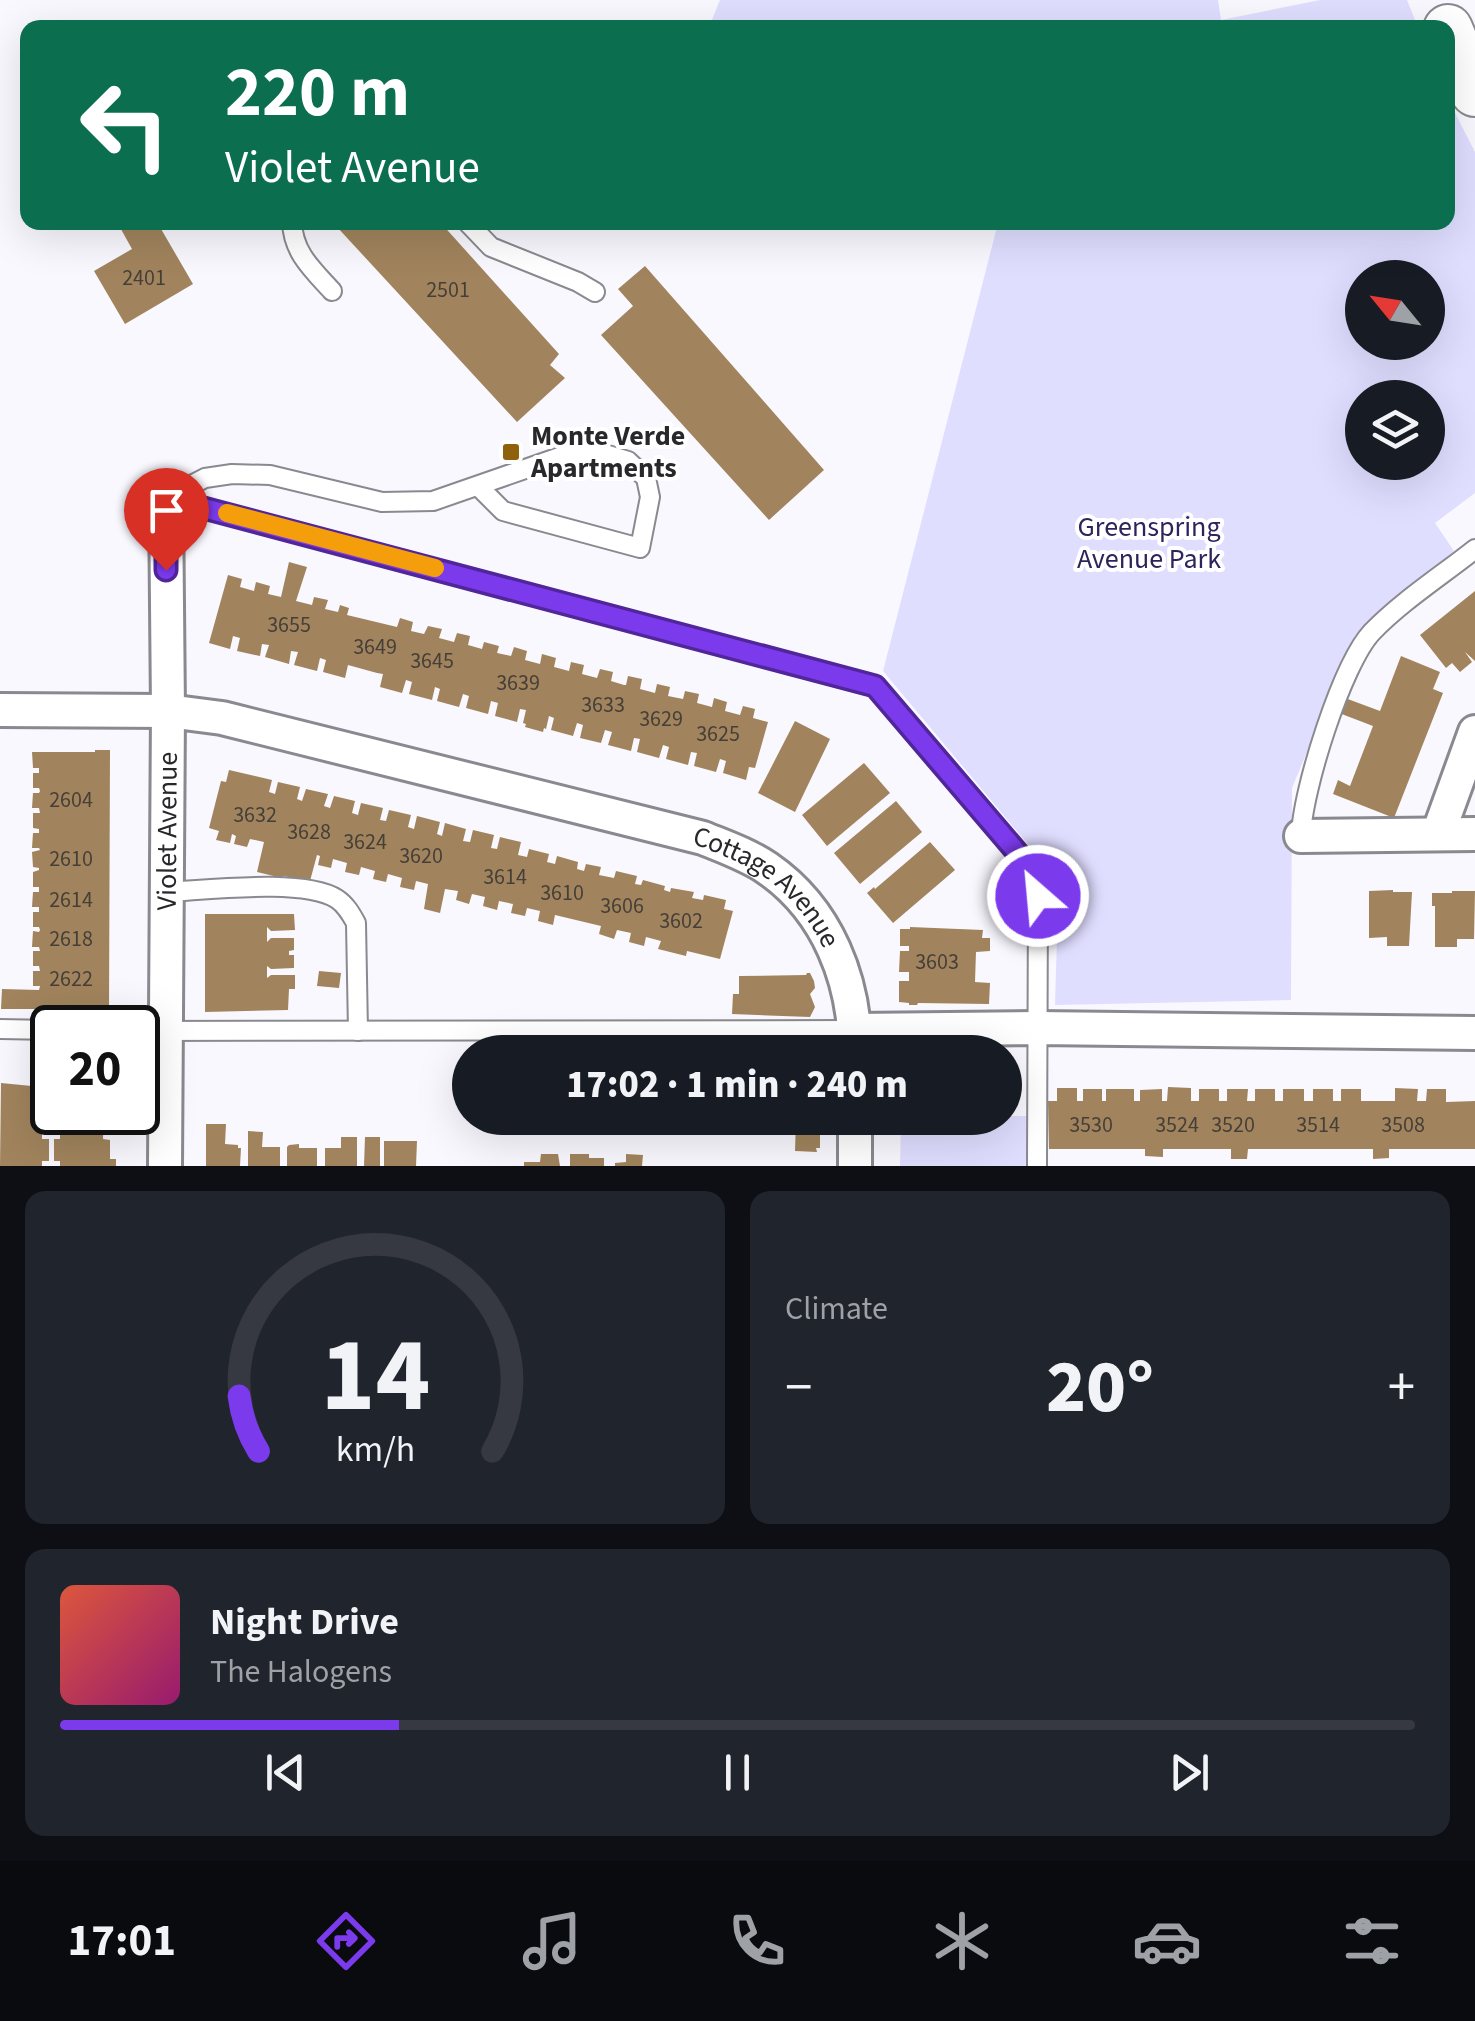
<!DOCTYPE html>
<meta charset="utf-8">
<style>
body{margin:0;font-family:"Source Sans 3",sans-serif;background:#20242c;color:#f1f3f6;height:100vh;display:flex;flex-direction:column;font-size:38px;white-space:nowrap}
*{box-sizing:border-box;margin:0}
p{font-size:32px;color:#9ea1a6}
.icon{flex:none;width:55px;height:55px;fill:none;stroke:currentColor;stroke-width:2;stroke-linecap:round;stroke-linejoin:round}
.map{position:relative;height:1166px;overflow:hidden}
.drawer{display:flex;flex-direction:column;gap:25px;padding:25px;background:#0d0f14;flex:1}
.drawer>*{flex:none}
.banner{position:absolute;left:20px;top:20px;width:1435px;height:210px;border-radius:20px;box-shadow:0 10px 40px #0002;background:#0b6e4f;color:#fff;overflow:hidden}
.needle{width:65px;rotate:300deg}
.buttons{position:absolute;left:1345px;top:260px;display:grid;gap:20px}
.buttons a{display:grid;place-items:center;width:100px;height:100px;border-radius:50%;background:#171b24;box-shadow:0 10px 40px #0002;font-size:50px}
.speed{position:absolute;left:30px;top:1005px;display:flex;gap:20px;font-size:50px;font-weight:700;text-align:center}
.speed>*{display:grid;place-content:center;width:130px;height:130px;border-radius:50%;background:#171b24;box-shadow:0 10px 40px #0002;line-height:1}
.speed .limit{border:5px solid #111;border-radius:15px;background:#fff;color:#111}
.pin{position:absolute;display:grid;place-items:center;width:85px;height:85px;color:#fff;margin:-102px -42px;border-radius:50% 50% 50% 0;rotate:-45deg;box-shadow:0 0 10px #0007}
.pin .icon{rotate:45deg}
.me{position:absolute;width:110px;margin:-55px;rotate:333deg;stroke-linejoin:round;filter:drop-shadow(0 0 8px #0008)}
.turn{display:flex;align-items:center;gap:35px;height:210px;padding:0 40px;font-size:45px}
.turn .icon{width:130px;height:130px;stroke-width:2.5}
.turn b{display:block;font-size:70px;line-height:85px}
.big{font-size:75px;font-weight:800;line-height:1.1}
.drawer .tile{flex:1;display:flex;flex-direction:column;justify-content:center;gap:15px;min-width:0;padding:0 35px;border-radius:20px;background:#20242c}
.drawer .dial{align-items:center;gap:0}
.dial svg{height:260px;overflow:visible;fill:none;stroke:#363941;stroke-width:7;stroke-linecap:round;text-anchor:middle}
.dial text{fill:#f1f3f6;stroke:none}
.song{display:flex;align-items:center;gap:30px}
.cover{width:120px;height:120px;border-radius:15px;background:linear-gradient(135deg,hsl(10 70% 55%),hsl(320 70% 35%))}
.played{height:10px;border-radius:5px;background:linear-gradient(90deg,#7c3aed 25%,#363941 25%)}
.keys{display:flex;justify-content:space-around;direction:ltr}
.heat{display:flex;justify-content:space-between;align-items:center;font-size:55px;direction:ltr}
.drawer .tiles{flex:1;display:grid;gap:25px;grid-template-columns:1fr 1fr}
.tile:last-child{grid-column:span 2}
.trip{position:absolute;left:452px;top:1035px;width:570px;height:100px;border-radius:50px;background:#171b24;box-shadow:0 10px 40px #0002;font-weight:800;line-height:100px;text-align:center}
.dock{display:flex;height:160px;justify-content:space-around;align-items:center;background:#090b0e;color:#9ea1a6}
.dock .icon{width:70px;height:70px}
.dock .active{color:#7c3aed}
.dock b{font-size:45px;color:#f1f3f6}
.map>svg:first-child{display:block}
</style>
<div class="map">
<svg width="1475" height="1166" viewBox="0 0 1475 1166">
<rect width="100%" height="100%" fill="#f9f8ff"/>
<g fill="#e0deff" fill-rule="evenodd">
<polygon points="720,0 1218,0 1221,20 1320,0 1407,0 1418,27 709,27"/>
<path d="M1448,99L1475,152V493L1435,523L1454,551L1355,636L1292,788L1291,1000L1055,1005L1058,904L1036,854L883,671L998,223L1448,222ZM1362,278H1428V342H1362ZM1362,398H1428V462H1362Z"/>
<polygon points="1005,1116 1028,1116 1029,1166 900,1166 901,1118 1005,1118"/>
</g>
<g fill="#a1845d">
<polygon points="117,222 157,222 193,284 125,324 94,271 132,249"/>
<polygon points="342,222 440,222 559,354 550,365 565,378 517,422 337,227"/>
<polygon points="645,266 824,470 769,520 601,335 633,306 618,289"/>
<polygon points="289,562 307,567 296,601 312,605 314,597 328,600 325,609 338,612 340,605 349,608 347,615 397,627 400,618 413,622 411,631 424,634 428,626 442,629 439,638 454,642 457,633 470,636 468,645 482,649 484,642 499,646 497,653 511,656 514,647 527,651 525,660 540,664 542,654 556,658 554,667 569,671 571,662 584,665 582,674 597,678 600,669 613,672 611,681 624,685 626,685 628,676 642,679 640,689 655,693 657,684 670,687 668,696 683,699 685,691 699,694 697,703 712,707 714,698 727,702 725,711 740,715 743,706 755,709 753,718 768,722 755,768 749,767 746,780 723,773 726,761 720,759 716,772 694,766 697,753 691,752 688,765 666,759 669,747 663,745 659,758 637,752 640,739 634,738 631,751 608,745 612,732 605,730 601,743 580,738 583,725 577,723 573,736 551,730 554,718 549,716 546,729 544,728 543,732 525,727 526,724 523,723 526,710 520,709 517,722 495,716 498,703 491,701 488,714 466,708 469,696 463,694 459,707 437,701 440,689 435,687 432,700 409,694 412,682 406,680 402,693 380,687 383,674 377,673 348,665 345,678 323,672 326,660 320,658 317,671 294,665 298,652 291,651 289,664 265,657 269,645 262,644 260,656 237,651 240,638 233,636 230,649 209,643 228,575 242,579 240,587 254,591 256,582 270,586 268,594 281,597"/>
<polygon points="1475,591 1475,661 1465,652 1472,662 1460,672 1452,663 1446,668 1420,635"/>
<polygon points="1401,656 1440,672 1433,689 1443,693 1394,818 1333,794 1338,780 1350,786 1373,726 1339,713 1345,698 1380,711"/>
<polygon points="795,721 830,739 795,812 758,793"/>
<polygon points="95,750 110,750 109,1011 95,1011 95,1009 1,1009 2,989 39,990 40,986 33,986 33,971 40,971 39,966 33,966 33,951 40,951 39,947 32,947 33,931 39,932 40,930 39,927 33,927 33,912 39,912 39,907 32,907 33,892 39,892 39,887 33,887 33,872 39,870 39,868 33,867 32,852 40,850 39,848 32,848 33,833 39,833 39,829 33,828 33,813 40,813 39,808 32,808 33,793 39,793 40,791 39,788 33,788 33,773 39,773 39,768 33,768 32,752 95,752"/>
<polygon points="864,763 890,793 827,846 802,815"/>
<polygon points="229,770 272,780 269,792 275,794 278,782 300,787 297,799 302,801 306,789 328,794 324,806 330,808 334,796 355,801 352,813 358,815 361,803 383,808 380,820 386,821 389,810 411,815 408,827 414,829 417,816 440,822 437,834 442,836 445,823 466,829 463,841 470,842 473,830 494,835 491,848 497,849 500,837 521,842 518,855 527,857 529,849 549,854 547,862 555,864 557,856 578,862 577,869 584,871 586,864 601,867 599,875 614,878 616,871 637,876 635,884 641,885 643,880 665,886 664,890 670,892 671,888 694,892 692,898 703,900 704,895 726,900 724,909 733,911 720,959 687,951 686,956 658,949 661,941 646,937 644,946 629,942 631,933 617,930 614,939 599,934 601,926 555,915 553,925 538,921 540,911 527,908 525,916 511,913 513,904 499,901 497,910 483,906 485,897 472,894 469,904 456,900 458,891 445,889 440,913 424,909 428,884 416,881 414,890 400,887 402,878 388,874 386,882 373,879 375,871 361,867 359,875 345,872 347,863 333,859 331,868 318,865 320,856 317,855 310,881 283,876 282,878 257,872 264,842 250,839 247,847 234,844 236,836 232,834 230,843 216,840 219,831 209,828 221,781 226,782"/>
<polygon points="896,801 922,832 860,884 834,853"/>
<polygon points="930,842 955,870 893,923 867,893 874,887 875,889"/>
<polygon points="1393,890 1393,892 1412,892 1409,946 1387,946 1387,937 1369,938 1369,891"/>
<polygon points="1452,891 1475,891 1474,939 1457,939 1457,947 1435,947 1435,906 1432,906 1432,893 1452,893"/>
<polygon points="205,914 294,914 295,930 271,931 267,927 267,942 271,938 294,938 294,950 289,951 289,955 294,955 294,968 271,969 267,966 267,978 271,975 295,975 295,989 289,989 288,1010 205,1012"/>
<polygon points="910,927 983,930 982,938 990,938 990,951 976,952 975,982 990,983 989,1004 918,1003 917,1005 909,1005 909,1003 899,1002 899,981 909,981 909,972 899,972 900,951 909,951 909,946 900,946 900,929 910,929"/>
<polygon points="319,971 341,973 339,988 317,986"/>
<polygon points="807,973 810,973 814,981 815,988 810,994 815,1007 810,1017 732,1014 733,994 739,994 739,976 806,975"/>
<polygon points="1,1083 42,1087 42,1139 49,1139 49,1161 42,1161 42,1166 0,1166"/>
<polygon points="1168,1087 1191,1088 1191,1101 1199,1101 1199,1089 1219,1089 1219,1101 1227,1101 1227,1089 1248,1089 1247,1101 1255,1101 1255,1089 1275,1089 1275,1101 1283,1101 1283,1089 1304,1089 1304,1101 1313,1101 1313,1089 1333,1089 1333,1101 1341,1101 1341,1089 1361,1089 1361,1101 1395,1101 1395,1088 1418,1089 1417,1101 1426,1101 1427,1089 1446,1089 1446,1102 1475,1101 1475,1149 1389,1149 1389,1158 1373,1159 1373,1149 1248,1149 1247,1159 1231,1159 1231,1149 1163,1149 1163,1157 1145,1156 1145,1149 1049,1149 1048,1101 1057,1101 1057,1088 1077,1088 1077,1101 1083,1101 1083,1089 1102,1089 1102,1101 1106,1101 1106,1089 1134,1089 1134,1101 1140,1101 1140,1090 1162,1089 1162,1101 1167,1101"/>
<polygon points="60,1112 104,1112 103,1139 110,1140 110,1159 116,1159 116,1166 60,1166 60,1161 54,1161 54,1139 60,1139"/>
<polygon points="796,1118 817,1118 817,1122 820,1122 820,1148 816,1148 817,1152 795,1151"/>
<polygon points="206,1124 226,1124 225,1144 238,1145 238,1148 241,1148 240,1166 206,1166"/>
<polygon points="248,1131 263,1132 262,1147 280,1147 280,1166 248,1166"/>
<polygon points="341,1137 357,1137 357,1166 325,1166 325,1148 341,1148"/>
<polygon points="365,1137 380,1137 380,1166 364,1166"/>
<polygon points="384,1141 417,1141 416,1166 384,1166"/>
<polygon points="299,1144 299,1148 317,1148 317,1166 287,1166 287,1147 289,1145"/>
<polygon points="541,1154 558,1154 560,1166 524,1166 524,1162 540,1162"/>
<polygon points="570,1154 589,1154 589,1158 604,1158 604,1166 570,1166"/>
<polygon points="626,1154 643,1155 642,1166 615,1166 615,1163 626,1162"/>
</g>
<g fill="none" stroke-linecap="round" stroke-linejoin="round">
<g stroke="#89898f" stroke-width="22">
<g id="service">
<path d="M292,222C293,253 313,270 332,291"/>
<polyline points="467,222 491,247 578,282 595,292"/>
<polyline points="166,498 875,687 1027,864 1036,882 1038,895 1037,1166"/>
<polyline points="166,498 205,478 232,474 270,475 382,502 433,501 574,452 601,453 628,461 646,478 650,497 640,548 503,511 478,486"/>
<path d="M1301,836C1302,791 1342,664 1372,632C1402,601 1441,576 1475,549"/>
<path d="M167,892C208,890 304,878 337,899C346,905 351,914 356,923L358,1031"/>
<polyline points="0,1029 52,1030"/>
<polyline points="138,1031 855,1030"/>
</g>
</g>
<g stroke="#89898f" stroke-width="38">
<g id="minor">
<path id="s1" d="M0,710L168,711L222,718L703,838C725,847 748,855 767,868C828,910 855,981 855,1052"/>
<polyline points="1438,834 1475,732"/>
<polyline points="1301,836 1475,834"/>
<polyline points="855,1030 1036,1028 1475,1033"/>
<path id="s2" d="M165,1166L168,711L166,498"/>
<polyline points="855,1166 855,1118"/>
</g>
</g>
<g stroke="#89898f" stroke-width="52">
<polyline id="secondary" points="1448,29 1475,92"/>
</g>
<use href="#service" stroke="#fff" stroke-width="18"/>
<use href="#minor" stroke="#fff" stroke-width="32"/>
<use href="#secondary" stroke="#fff" stroke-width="48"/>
</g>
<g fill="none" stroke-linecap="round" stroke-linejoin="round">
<g stroke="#51269a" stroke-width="25">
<polyline id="route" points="166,570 166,498 875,686 1027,864 1036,882 1038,896"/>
</g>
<use href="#route" stroke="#7c3aed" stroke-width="18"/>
<polyline stroke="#f59e0b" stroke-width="18" points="227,513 435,568"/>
</g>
<rect fill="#90610d" stroke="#fff" stroke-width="4" x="501" y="442" width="20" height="20" rx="5"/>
<g text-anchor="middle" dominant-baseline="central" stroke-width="8" stroke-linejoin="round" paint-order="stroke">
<g font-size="22" fill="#463f38">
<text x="144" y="278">2401</text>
<text x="448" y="290">2501</text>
<text x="289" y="625">3655</text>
<text x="375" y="647">3649</text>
<text x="432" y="661">3645</text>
<text x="518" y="683">3639</text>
<text x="603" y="705">3633</text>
<text x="661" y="719">3629</text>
<text x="718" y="734">3625</text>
<text x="71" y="800">2604</text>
<text x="255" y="815">3632</text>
<text x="309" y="832">3628</text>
<text x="365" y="842">3624</text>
<text x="421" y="856">3620</text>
<text x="71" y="859">2610</text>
<text x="505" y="877">3614</text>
<text x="562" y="893">3610</text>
<text x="71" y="900">2614</text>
<text x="622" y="906">3606</text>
<text x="681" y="921">3602</text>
<text x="71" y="939">2618</text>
<text x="937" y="962">3603</text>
<text x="71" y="979">2622</text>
<text x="1091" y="1125">3530</text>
<text x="1177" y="1125">3524</text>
<text x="1233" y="1125">3520</text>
<text x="1318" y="1125">3514</text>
<text x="1403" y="1125">3508</text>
</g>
<g font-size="28" font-weight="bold" fill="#28282b" stroke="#fff" text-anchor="start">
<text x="531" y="436">Monte Verde<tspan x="531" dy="32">Apartments</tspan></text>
</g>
<g font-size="28" fill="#2e245b" stroke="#fff">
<text x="1149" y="527">Greenspring<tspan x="1149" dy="32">Avenue Park</tspan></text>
</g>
<g font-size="28" fill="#28282b" stroke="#fff">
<text stroke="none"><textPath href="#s2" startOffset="335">Violet Avenue</textPath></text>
<text stroke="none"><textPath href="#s1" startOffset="800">Cottage Avenue</textPath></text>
</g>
</g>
</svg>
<div class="buttons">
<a><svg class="needle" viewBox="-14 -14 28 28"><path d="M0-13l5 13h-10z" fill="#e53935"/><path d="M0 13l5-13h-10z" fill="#9ea1a6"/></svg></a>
<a><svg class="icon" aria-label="layers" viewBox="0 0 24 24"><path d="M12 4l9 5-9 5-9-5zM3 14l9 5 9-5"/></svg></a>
</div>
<div class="speed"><div class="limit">20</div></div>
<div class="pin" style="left:166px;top:570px;background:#d93025"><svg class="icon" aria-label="arrive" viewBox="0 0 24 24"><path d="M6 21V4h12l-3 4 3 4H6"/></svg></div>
<svg class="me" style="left:1038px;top:896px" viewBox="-20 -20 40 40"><circle r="17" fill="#7c3aed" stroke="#fff" stroke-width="3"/><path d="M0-11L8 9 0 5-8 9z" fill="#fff"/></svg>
<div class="trip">17:02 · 1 min · 240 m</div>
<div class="banner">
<div class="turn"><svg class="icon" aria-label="left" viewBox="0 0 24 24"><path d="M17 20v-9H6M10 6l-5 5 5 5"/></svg><div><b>220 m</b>Violet Avenue</div></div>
</div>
</div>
<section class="drawer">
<div class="tiles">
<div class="tile dial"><svg viewBox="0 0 100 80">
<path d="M14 69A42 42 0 1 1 86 69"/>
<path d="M14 69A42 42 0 0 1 8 52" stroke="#7c3aed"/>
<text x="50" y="56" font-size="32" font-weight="700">14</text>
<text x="50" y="72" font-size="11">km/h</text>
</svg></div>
<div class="tile"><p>Climate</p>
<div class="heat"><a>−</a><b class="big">20°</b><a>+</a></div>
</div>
<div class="tile">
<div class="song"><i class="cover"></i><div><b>Night Drive</b><p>The Halogens</p></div></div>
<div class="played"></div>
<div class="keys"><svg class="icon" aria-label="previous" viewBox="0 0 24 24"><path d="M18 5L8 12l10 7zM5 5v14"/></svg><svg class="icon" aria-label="pause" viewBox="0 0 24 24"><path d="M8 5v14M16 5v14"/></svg><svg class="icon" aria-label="next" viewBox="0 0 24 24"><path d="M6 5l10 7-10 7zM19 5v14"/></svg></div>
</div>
</div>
</section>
<nav class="dock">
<b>17:01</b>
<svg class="icon active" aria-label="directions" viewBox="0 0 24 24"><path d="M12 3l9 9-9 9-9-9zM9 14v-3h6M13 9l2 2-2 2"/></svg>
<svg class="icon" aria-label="music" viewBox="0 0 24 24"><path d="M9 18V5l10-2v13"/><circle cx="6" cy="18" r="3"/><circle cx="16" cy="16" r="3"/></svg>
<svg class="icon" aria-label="phone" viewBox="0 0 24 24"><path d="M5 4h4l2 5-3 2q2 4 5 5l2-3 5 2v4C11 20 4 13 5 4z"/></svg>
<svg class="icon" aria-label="climate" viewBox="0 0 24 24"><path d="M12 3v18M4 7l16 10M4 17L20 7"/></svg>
<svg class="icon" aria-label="car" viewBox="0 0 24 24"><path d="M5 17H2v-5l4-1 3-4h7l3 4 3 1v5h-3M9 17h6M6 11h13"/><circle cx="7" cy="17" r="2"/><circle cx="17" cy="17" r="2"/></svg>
<svg class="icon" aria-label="filters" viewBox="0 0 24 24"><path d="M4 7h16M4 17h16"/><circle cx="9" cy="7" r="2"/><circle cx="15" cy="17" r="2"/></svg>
</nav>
